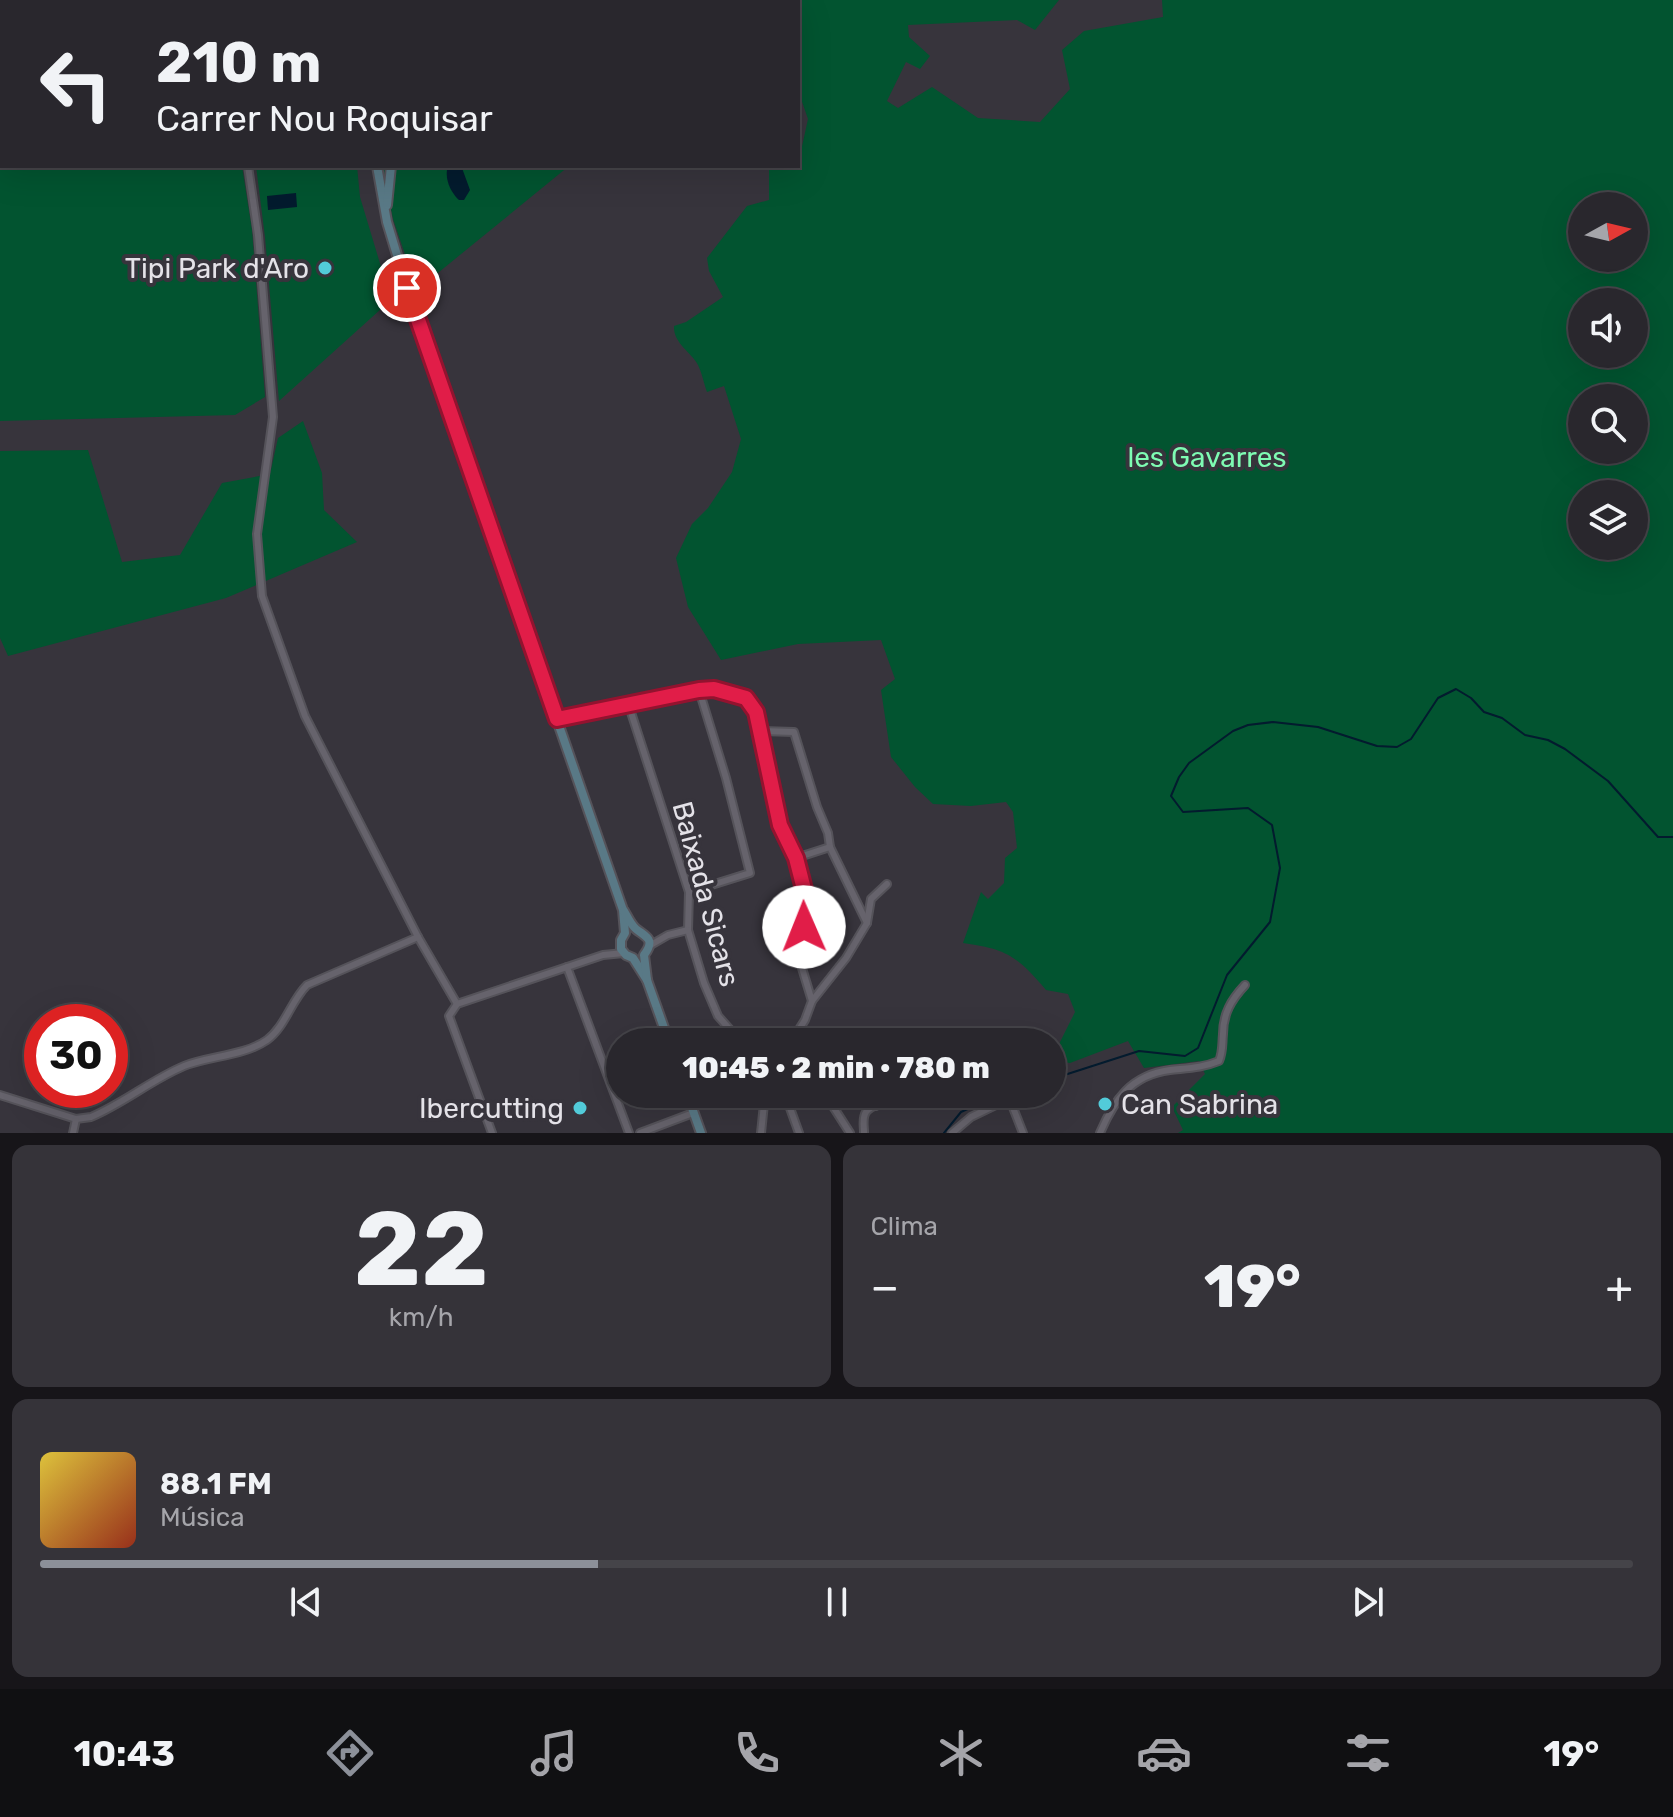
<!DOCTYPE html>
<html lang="es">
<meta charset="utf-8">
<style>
body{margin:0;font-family:Rubik,sans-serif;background:#353339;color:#f1f3f6;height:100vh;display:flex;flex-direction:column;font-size:30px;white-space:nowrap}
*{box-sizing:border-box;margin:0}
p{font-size:26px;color:#a5a5aa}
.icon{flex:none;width:44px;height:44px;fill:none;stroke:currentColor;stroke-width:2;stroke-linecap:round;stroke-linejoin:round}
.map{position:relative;height:1133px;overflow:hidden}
.sheet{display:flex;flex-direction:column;gap:12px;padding:12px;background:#171519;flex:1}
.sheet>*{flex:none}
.banner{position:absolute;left:0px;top:0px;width:800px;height:168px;box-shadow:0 8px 32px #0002,0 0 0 2px #454449;background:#29272d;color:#f1f3f6;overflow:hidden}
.needle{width:52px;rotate:82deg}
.tools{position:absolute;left:1568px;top:192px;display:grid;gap:16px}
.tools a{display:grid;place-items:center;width:80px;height:80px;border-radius:50%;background:#29272d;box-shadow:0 8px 32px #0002,0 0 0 2px #454449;font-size:40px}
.speed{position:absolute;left:24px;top:1004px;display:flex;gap:16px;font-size:40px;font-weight:700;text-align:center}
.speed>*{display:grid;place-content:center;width:104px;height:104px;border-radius:50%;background:#29272d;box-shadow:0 8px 32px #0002,0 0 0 2px #454449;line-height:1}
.speed .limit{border:12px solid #d22;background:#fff;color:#111}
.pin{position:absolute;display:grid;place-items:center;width:68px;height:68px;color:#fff;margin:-34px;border:4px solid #fff;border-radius:50%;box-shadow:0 2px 8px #0007}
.me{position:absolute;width:88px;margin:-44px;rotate:359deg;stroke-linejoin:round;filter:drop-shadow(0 0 6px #0008)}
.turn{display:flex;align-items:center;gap:28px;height:168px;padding:0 24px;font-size:36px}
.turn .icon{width:104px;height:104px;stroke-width:2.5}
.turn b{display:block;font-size:56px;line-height:68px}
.big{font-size:60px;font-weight:800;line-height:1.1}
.sheet .widget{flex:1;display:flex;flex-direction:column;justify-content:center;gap:12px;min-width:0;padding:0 28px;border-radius:16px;background:#353339}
.sheet .dial{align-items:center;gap:0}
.dial b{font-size:104px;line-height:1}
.song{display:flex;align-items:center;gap:24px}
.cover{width:96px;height:96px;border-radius:12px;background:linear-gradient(135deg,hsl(50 70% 55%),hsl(10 70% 35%))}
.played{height:8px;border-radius:4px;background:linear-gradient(90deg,#8c9099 35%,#454449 35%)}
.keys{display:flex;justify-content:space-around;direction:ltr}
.heat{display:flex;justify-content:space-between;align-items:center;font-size:44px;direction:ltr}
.sheet .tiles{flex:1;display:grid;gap:12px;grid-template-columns:1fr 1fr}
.widget:last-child{grid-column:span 2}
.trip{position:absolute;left:606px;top:1028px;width:460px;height:80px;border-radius:40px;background:#29272d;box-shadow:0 8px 32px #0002,0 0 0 2px #454449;font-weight:800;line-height:80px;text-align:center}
.tabs{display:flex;height:128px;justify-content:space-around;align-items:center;background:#101012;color:#a5a5aa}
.tabs .icon{width:56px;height:56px}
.tabs .selected{color:#8c9099}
.tabs b{font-size:36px;color:#f1f3f6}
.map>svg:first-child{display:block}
</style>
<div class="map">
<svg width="1673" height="1133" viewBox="0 0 1673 1133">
<rect width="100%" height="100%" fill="#37343c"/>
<g fill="#025430" fill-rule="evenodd">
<polygon points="0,0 223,0 223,2 2,2 2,166 242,166 252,230 265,397 235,415 0,421"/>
<path d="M368,0H1059L1035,30L1017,20L908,25L909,37L930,56L920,69L906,62L887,101L898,108L932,87L978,118L1040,122L1070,89L1062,50L1084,31L1163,17L1162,0H1673V1133H1178L1183,1130L1172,1107L1205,1074L1199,1061L1144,1068L1128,1041L1070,1063L1056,1061L1060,1042L1075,1012L1068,994L1046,990C1017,956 1007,949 963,943L981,892L988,899L1004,883L1005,858L1017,848L1013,812L1006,802L971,806L933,804L915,787L891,757L881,690L895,679L881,640L798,644L721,660L688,607L676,558L692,524L708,508L732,472L741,439L724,386L707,392C704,384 702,373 698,365C691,352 673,343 674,326L686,322L723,297L709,271L707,258L747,206L769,200V166H798V152L801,151L808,119L798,90V2ZM1582,206H1634V258H1582ZM1582,302H1634V354H1582ZM1582,398H1634V450H1582ZM1582,494H1634V546H1582Z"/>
<polygon points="256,166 357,166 360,197 391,300 279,401 265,237"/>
<polygon points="382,166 569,166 417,290 393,219"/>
<polygon points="303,421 322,473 324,510 357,542 226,598 8,656 0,638 0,451 88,450 122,562 180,555 222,483 270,474 278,438"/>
</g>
<g fill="#031b2e">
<path d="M448,166L462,168L470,190L464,200H459C450,192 444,177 448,166Z"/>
<polygon points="296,193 297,207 268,210 267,196"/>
</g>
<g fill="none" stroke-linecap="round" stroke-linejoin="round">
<g stroke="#031b2e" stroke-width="2">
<polyline points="1052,1079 1139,1051 1185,1056 1198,1048 1227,975 1270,922 1280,868 1272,825 1248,808 1183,812 1171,796 1179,777 1189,763 1233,731 1248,725 1273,722 1318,727 1377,746 1397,747 1411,739 1438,698 1456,689 1471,698 1484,712 1502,718 1525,735 1548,740 1565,749 1608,781 1658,837 1673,837"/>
<polyline points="944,1133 961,1112 1001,1094"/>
</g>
<g stroke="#55535a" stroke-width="10">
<g id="street">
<polyline points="229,0 229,2"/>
<polyline points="248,166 258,235 273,417 257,534 262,596 305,716 418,937 457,1004"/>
<polyline points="628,703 689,892 688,930 704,983 718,1016 741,1042"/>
<polyline points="557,719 699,690 714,689 746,698 756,712 780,825 796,858 806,897 802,968 812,1001"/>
<polyline points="761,731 794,732 817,807 828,833 830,847 867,923"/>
<polyline points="796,858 830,847"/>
<polyline points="689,892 750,873 726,778 699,690"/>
<polyline points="649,946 668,935 688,930"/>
<polyline points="567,967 629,1133"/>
<polyline points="457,1004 603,955 624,953"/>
<polyline points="457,1004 449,1016 492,1133"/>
<polyline points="791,1042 805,1020 812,1001 846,958 867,923 871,899 887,884"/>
<polyline points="780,1094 786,1097 799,1133"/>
<polyline points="825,1094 850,1133"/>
<polyline points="872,1094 876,1106"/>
<polyline points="954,1094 973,1094"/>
<path d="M0,1095L76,1119L91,1117C124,1103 151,1080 184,1066C209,1056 244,1056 267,1040C285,1027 291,1001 307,985L418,937"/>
<path d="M864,1132C864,1126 862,1118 866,1112C875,1100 914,1095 929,1094"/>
<polyline points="73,1133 76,1119"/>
<polyline points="640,1133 693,1113"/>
<polyline points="761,1133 765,1094"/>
<polyline points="952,1133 971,1117 1002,1102 1012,1105 1023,1133"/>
<path d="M1100,1133C1114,1100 1131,1075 1170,1070C1188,1068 1202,1068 1219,1061C1223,1052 1222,1044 1223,1034C1223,1014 1231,1000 1245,985"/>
</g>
</g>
<g stroke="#55535a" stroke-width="12">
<g id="secondary">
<polyline points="358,0 358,2"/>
<polyline points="377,166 387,222 407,288 623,910 625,933 621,940 621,949 626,955 633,958 647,980"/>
<polyline points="387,205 391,166"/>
<path d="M624,911C627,916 631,925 636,929C646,937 656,939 644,955L647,980L669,1042"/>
<polyline points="687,1094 701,1133"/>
</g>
</g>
<use href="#street" stroke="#66636c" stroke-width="6"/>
<use href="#secondary" stroke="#597986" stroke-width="8"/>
</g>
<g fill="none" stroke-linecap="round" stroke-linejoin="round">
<g stroke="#92132f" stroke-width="20">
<polyline id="route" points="407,288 557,719 699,690 714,689 746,698 756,712 780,825 796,858 806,897 804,927"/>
</g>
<use href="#route" stroke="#e11d48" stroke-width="14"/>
</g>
<g fill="#52cbd9" stroke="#37343c" stroke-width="3">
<circle cx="325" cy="268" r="8"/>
<circle cx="1105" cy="1104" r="8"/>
<circle cx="580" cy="1108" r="8"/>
</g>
<g text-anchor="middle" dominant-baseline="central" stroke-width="8" stroke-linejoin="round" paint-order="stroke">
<g font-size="28" fill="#e4e2e8" stroke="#37343c" text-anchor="end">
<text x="309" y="268">Tipi Park d'Aro</text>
<text x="1121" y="1104" text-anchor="start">Can Sabrina</text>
<text x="564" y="1108">Ibercutting</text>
</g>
<g font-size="28" fill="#7efbb3" stroke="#37343c">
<text x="1207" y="457">les Gavarres</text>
</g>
<g font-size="28" fill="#e4e2e8" stroke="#37343c">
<text transform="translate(706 894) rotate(75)">Baixada Sicars</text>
</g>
</g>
</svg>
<div class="tools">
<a><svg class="needle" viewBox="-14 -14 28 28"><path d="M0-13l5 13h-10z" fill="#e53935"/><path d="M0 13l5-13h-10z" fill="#a5a5aa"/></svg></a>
<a><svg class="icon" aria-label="sound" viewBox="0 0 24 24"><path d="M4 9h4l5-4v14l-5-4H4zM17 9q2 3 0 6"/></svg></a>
<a><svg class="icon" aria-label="search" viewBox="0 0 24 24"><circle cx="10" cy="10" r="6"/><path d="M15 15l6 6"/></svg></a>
<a><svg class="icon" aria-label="layers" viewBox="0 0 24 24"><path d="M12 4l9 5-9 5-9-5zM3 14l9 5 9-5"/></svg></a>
</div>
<div class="speed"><div class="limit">30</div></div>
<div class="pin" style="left:407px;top:288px;background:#d93025"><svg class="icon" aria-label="arrive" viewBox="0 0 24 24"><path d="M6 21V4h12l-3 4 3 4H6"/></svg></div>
<svg class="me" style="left:804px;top:927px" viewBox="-20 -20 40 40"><circle r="19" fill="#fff"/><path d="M0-13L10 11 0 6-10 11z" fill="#e11d48"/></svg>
<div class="trip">10:45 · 2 min · 780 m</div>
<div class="banner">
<div class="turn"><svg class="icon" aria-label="left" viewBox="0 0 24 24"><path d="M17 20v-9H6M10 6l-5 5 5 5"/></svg><div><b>210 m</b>Carrer Nou Roquisar</div></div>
</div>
</div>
<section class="sheet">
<div class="tiles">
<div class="widget dial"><b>22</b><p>km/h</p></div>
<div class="widget"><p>Clima</p>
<div class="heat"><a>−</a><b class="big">19°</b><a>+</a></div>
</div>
<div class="widget">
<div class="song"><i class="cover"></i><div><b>88.1 FM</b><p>Música</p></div></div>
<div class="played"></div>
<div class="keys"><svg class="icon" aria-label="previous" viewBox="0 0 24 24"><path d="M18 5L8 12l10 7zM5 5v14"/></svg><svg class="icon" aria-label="pause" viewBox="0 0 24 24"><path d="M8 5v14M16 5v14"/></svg><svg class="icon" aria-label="next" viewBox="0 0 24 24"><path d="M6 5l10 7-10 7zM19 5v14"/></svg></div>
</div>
</div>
</section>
<nav class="tabs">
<b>10:43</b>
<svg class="icon selected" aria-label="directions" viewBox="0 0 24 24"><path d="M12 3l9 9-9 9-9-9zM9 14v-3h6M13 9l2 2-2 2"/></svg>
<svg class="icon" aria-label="music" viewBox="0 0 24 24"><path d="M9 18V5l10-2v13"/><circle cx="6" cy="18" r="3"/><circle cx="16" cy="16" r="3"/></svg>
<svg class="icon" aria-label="phone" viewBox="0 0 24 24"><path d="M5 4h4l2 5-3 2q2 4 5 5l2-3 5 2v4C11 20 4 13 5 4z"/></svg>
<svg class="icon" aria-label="climate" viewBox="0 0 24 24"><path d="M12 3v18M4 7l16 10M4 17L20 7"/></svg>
<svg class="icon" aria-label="car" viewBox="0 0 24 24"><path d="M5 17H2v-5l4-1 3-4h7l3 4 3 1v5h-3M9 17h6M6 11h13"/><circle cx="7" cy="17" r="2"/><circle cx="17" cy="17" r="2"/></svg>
<svg class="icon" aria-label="filters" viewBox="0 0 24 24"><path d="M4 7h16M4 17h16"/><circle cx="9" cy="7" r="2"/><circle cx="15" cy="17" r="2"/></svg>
<b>19°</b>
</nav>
